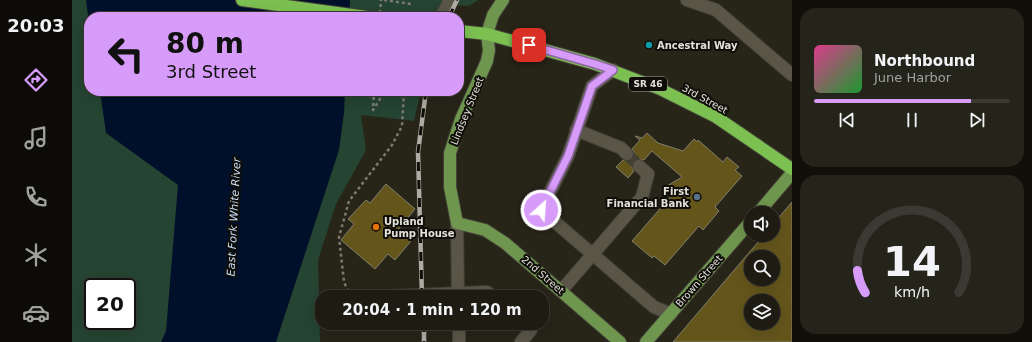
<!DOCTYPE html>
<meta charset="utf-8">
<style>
body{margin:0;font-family:"DejaVu Sans",sans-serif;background:#25241b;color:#f1f3f6;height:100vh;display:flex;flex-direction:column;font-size:15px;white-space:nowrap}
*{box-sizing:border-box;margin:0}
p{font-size:13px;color:#a0a19f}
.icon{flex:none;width:22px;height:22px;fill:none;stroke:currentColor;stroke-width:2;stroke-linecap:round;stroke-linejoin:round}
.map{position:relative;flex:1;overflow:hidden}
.side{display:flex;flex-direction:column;gap:8px;padding:8px;background:#100f0a;width:240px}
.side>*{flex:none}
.guide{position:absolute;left:12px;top:12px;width:380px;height:84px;border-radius:16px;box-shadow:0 4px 16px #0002,0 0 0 1px #3b3932;background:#d79bf9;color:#111;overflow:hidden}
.tools{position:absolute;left:672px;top:206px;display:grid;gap:8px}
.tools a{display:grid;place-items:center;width:36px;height:36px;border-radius:50%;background:#1d1b12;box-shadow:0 4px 16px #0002,0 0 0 1px #3b3932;font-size:20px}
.speed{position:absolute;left:12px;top:278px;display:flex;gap:8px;font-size:20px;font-weight:700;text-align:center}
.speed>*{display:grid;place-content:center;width:52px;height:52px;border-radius:50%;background:#1d1b12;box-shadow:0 4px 16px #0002,0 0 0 1px #3b3932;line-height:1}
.speed .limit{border:2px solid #111;border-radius:6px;background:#fff;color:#111}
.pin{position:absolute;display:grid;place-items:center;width:34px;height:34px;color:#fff;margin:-17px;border-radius:8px;box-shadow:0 2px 6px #0006}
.me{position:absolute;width:44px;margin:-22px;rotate:26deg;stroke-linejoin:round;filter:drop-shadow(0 0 3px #0008)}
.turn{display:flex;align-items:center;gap:14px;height:84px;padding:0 16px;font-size:18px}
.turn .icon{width:52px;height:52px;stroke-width:2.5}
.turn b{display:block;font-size:28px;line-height:34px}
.side .tile{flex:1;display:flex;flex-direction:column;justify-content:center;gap:6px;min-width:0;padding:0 14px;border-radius:16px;background:#25241b}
.side .dial{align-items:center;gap:0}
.dial svg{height:104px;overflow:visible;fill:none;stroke:#3b3932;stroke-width:7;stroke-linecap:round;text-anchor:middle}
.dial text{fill:#f1f3f6;stroke:none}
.song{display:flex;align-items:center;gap:12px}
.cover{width:48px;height:48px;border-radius:6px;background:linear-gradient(135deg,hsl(330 70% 55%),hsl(130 70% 35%))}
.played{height:4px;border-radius:2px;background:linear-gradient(90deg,#d79bf9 80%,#3b3932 80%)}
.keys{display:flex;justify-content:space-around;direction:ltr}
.trip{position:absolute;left:243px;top:290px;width:234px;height:40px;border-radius:16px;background:#1d1b12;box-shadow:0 4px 16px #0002,0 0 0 1px #3b3932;font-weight:800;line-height:40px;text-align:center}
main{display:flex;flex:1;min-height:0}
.tab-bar{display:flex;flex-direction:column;width:72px;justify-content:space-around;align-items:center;background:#0c0b07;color:#a0a19f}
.tab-bar .icon{width:28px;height:28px}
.tab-bar .active{color:#d79bf9}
.tab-bar b{font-size:18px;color:#f1f3f6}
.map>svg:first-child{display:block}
</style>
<main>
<nav class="tab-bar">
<b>20:03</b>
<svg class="icon active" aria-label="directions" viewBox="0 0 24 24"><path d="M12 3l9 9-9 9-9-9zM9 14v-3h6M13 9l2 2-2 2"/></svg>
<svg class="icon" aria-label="music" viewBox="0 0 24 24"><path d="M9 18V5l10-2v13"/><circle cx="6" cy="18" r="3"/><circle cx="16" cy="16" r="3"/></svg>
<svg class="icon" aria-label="phone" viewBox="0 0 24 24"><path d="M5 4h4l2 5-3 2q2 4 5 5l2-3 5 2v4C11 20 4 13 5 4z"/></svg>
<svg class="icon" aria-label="climate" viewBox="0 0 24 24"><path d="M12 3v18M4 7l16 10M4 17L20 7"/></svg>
<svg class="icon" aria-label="car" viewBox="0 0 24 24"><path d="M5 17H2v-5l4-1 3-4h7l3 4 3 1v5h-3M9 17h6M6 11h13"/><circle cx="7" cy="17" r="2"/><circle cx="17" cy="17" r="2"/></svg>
</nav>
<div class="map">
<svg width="720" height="342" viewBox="0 0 720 342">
<rect width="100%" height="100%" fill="#272418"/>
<g fill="#254431" fill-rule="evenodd">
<path d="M0,0H59L17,17V91H349L342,121L289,115L294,150L264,204L246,260L248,342H0ZM21,287H55V321H21Z"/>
<polygon points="278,0 406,0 397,6 379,5 373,17 277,17"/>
</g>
<g fill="#00102b">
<polygon points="14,0 278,0 277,17 17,17 17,22"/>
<polygon points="28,91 273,91 272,113 267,150 204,342 89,342 94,331 106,185 34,133"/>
</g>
<g fill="#64561b" stroke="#817e6f" fill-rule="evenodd">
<polygon points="575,133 586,143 611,151 622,139 625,142 626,140 651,162 655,157 667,167 663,170 670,176 643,207 647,211 631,230 627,226 593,265 582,256 580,258 560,241 600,195 595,186 610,177 580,151 572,160 565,159 561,161 560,168 562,171 556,178 544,167 551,160 557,161 561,159 562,152 560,149 568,140 563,136 570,138"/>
<polygon points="314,184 343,209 326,230 339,241 323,260 316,254 303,269 269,240 282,224 276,219 294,200 298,203"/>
<path d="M720,202V342H601L692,235H701V224ZM679,257H701V279H679ZM679,301H701V323H679Z"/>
</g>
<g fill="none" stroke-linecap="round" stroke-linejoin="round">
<polyline stroke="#434035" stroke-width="12" stroke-dasharray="12 6" stroke-linecap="butt" points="555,154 567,166"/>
<g stroke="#434037" stroke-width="14">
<g id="minor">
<polyline points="615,0 644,10 720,75"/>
<polyline points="369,17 378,0"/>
<polyline points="541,70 520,86 496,156 469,210 582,307 599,314"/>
<polyline points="504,130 549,148 555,154"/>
<polyline points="385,223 386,297"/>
<polyline points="489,291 570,197 576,174 567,166"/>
<polyline points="298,297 415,292 421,297"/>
<polyline points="387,323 387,342"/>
<polyline points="449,342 459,330 451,323"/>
</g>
</g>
<g stroke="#434037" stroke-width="14">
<g id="major">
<polyline points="431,0 421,15 415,34 417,50 415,61 389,119 378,153 378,187 385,223 413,230 433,243 548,342"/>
<polyline points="686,213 720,173"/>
<polyline points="574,342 679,221"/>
</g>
</g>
<g stroke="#434037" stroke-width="14">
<g id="highway">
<polyline points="170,0 295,17"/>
<polyline points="387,31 415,34 523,64 588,89 644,117 720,169"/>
</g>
</g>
<g stroke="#7d7b71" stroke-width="2.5" stroke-dasharray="3 3" stroke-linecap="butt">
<polyline points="312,0 339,4"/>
<polyline points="308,13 309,0"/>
<polyline points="302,91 301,110 313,91"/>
<polyline points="279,297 272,282 267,237 277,201 320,145 330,126 332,91"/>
</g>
<use href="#minor" stroke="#595648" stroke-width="12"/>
<use href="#major" stroke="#6f964e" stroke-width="12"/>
<use href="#highway" stroke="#7dc052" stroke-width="12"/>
<g stroke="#aeaca3" stroke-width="4.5">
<g id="rail">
<polyline points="377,17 385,0"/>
<polyline points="350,297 346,152 354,91"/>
<polyline points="352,323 352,342"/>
</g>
</g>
<use href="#rail" stroke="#0f0d08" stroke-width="3" stroke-dasharray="9" stroke-linecap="butt"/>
</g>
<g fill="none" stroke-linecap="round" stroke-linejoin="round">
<g stroke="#8c65a2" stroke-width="10">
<polyline id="route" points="457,45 523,64 541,70 520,86 496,156 469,210"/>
</g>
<use href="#route" stroke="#d79bf9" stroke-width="7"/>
</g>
<circle fill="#0f9aa8" stroke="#0f0d08" stroke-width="1.5" cx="577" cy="45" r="4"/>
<circle fill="#5c6f8a" stroke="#0f0d08" stroke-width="1.5" cx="625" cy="197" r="4"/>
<circle fill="#e8710a" stroke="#0f0d08" stroke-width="1.5" cx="304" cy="227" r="4"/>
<g text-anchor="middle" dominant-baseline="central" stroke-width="4" stroke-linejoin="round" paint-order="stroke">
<rect fill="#0f0d08" stroke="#a4a29b" stroke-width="1" x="557" y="77" width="38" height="14" rx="3"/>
<g font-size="9" font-weight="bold" fill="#e4e2da">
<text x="576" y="84">SR 46</text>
</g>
<g font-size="10" font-weight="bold" fill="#e4e2da" stroke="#0f0d08" text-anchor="start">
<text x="585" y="45">Ancestral Way</text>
<text x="617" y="191" text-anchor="end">First<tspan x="617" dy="12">Financial Bank</tspan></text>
<text x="312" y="221">Upland<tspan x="312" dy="12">Pump House</tspan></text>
</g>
<g font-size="10" fill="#e4e2da" stroke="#0f0d08">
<text transform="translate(633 99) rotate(29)">3rd Street</text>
<text transform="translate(395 111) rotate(-68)">Lindsey Street</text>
<text transform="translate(471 275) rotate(41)">2nd Street</text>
<text transform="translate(627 281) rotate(-49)">Brown Street</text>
</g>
<g font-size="11" font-style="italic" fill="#c9dffa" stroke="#0f0d08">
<text transform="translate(162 217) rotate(-87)">East Fork White River</text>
</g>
</g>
</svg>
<div class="tools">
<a><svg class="icon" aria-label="sound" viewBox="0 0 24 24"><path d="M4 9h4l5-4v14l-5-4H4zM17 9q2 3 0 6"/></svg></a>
<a><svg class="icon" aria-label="search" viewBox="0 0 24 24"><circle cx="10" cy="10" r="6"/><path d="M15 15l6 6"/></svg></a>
<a><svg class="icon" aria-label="layers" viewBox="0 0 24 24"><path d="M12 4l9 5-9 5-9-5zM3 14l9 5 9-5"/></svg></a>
</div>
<div class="speed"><div class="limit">20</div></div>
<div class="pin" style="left:457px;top:45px;background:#d93025"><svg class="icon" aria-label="arrive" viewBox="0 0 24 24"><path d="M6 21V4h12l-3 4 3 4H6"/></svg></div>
<svg class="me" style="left:469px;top:210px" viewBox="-20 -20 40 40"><circle r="17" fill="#d79bf9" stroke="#fff" stroke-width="3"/><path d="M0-11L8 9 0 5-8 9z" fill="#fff"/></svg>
<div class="trip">20:04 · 1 min · 120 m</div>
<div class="guide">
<div class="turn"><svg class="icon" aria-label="left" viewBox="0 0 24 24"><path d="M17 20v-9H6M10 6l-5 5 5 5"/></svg><div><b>80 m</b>3rd Street</div></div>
</div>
</div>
<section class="side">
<div class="tile">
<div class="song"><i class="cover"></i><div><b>Northbound</b><p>June Harbor</p></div></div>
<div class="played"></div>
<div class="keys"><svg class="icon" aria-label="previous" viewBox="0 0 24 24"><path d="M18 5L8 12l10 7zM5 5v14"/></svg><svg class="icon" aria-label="pause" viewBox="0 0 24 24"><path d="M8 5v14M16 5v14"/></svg><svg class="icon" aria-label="next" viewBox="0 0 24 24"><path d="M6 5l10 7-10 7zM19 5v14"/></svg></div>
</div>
<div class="tile dial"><svg viewBox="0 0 100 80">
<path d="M14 69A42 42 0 1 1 86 69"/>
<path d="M14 69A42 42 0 0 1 8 52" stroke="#d79bf9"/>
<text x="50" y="56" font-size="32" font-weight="700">14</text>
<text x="50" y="72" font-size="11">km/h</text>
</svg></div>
</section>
</main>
